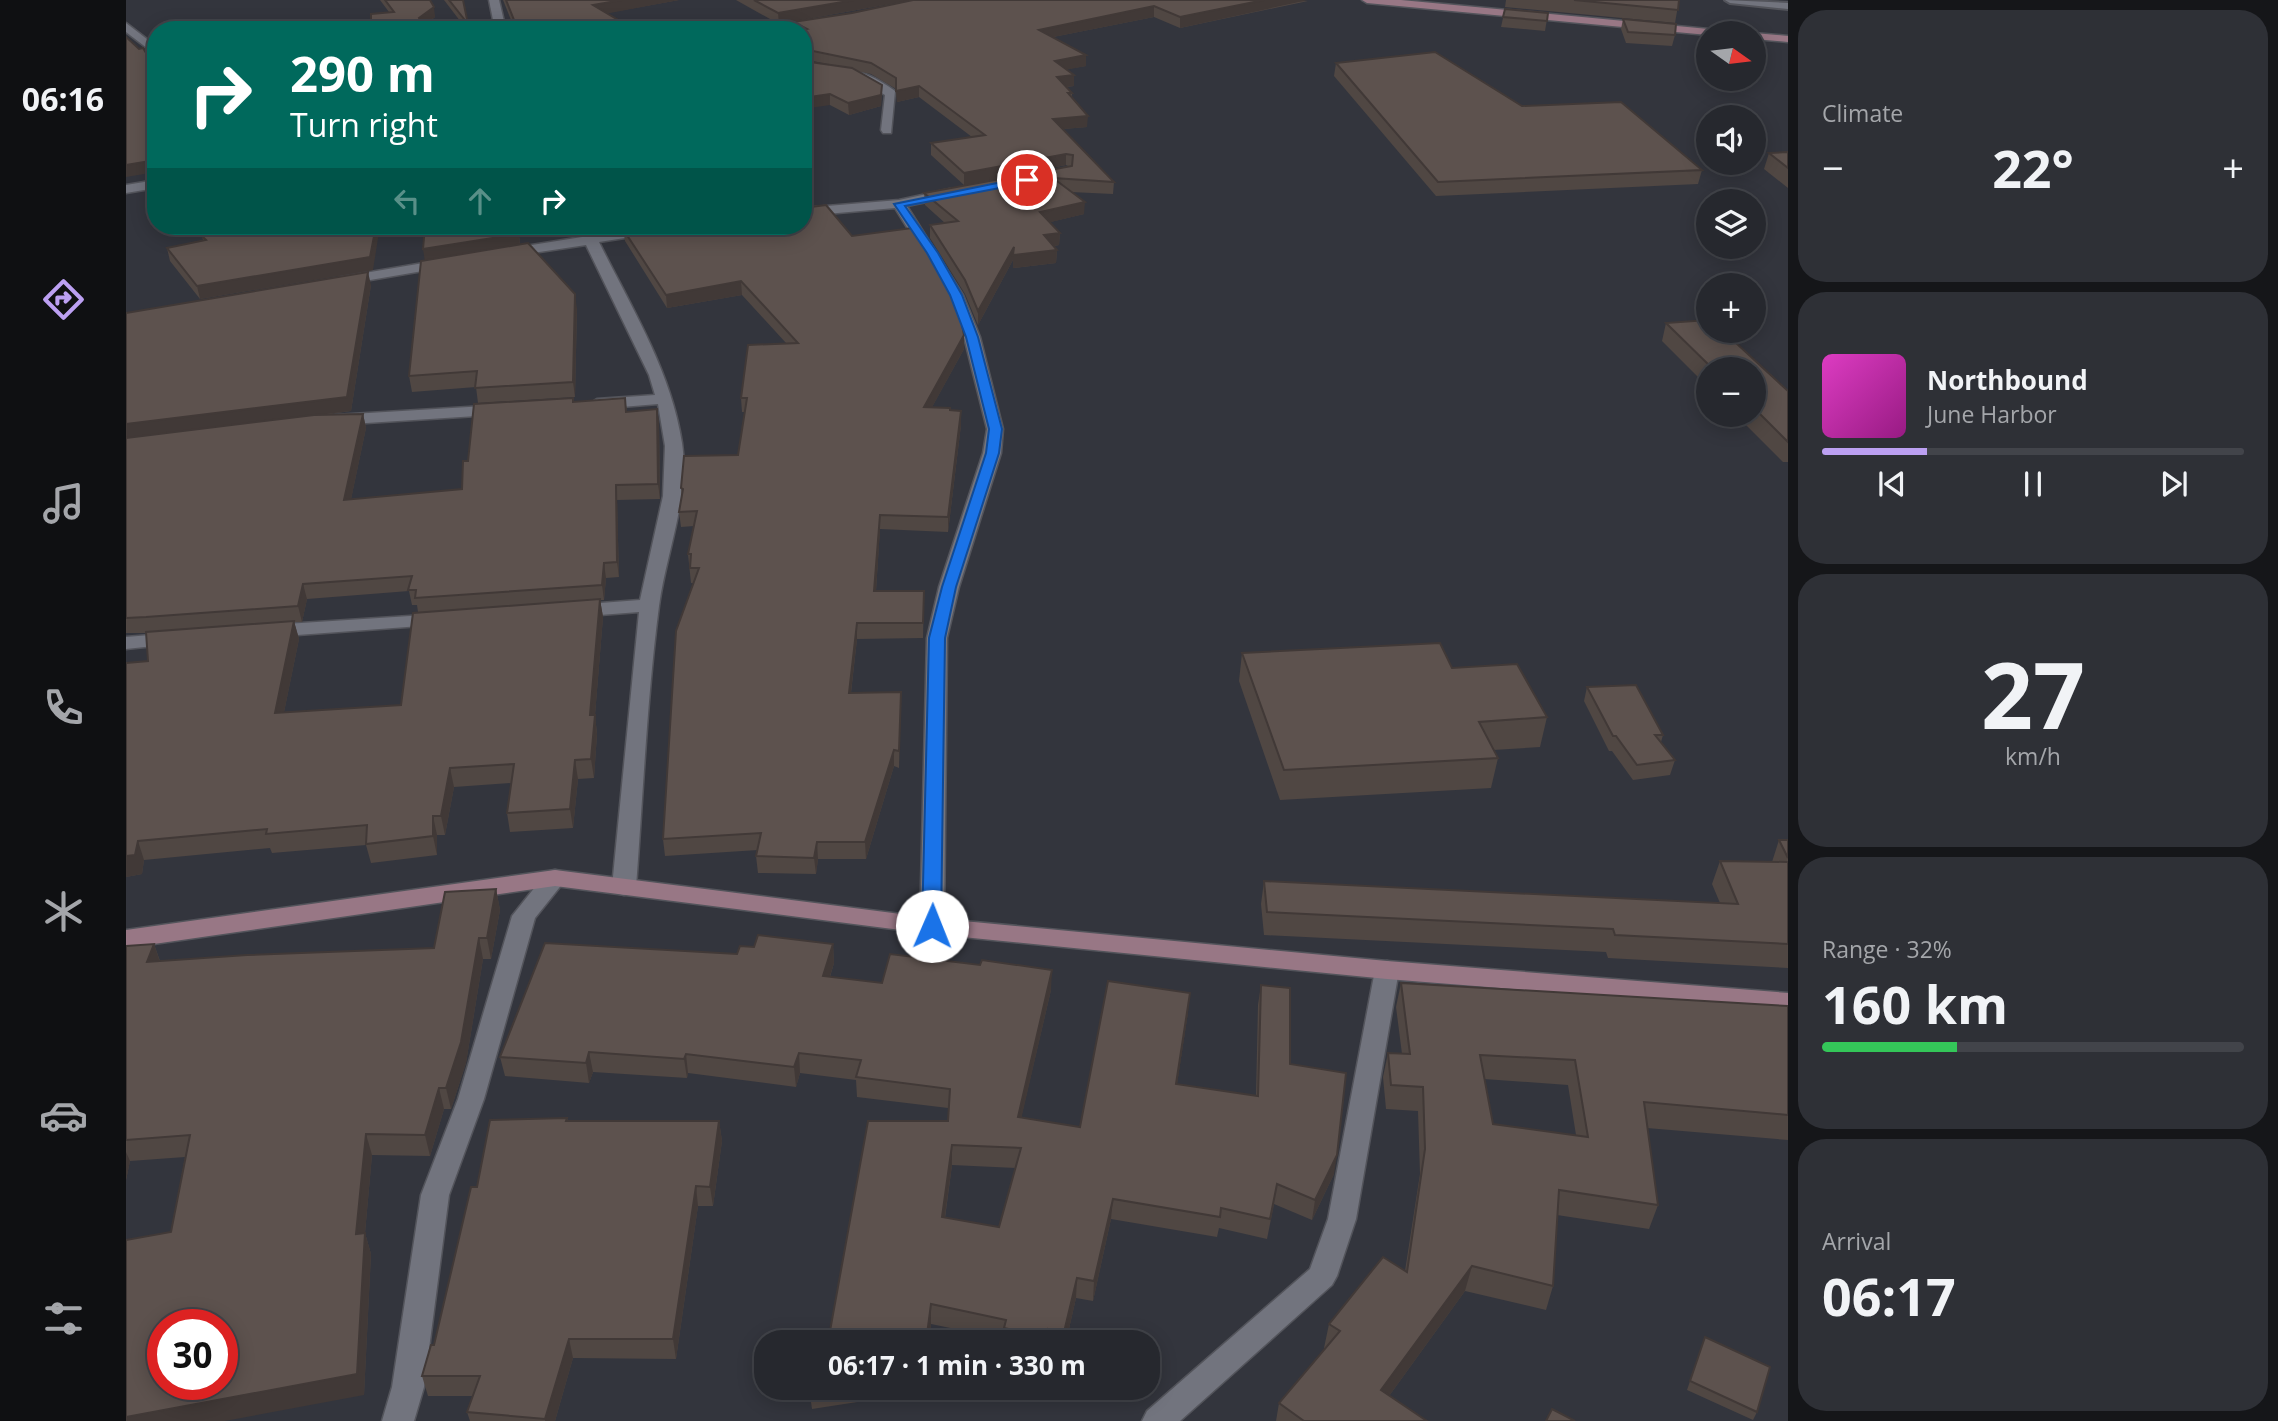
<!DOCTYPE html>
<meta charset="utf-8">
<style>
body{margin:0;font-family:"Open Sans",sans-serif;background:#2e3036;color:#f1f3f6;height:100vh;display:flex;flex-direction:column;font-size:26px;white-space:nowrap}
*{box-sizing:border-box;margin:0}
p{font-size:23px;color:#a4a6aa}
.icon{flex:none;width:38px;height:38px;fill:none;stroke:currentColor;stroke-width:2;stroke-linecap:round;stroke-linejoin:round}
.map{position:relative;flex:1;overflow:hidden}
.sheet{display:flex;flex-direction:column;gap:10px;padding:10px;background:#151619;width:490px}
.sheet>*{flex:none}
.banner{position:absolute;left:21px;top:21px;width:665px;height:214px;border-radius:28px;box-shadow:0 4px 18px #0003,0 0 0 2px #42444a;background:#00695c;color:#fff;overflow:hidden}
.needle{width:46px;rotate:104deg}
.fabs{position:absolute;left:1570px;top:21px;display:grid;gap:14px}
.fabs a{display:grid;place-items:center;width:70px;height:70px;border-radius:50%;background:#26282e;box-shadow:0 4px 18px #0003,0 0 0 2px #42444a;font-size:35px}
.speed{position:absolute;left:21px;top:1309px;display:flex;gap:14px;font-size:35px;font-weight:700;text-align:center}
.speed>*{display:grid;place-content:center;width:91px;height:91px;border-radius:50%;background:#26282e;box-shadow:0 4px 18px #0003,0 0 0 2px #42444a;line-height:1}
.speed .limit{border:10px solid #d22;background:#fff;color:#111}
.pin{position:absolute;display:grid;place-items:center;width:60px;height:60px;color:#fff;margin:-30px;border:4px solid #fff;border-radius:50%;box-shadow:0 2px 7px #0007}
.me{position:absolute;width:77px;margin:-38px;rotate:1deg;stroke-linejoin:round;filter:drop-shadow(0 0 5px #0008)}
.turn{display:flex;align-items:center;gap:24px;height:147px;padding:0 28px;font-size:32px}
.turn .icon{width:91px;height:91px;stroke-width:2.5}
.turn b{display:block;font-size:49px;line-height:60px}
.lanes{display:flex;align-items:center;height:66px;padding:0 28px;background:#0003;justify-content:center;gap:35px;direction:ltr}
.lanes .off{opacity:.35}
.big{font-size:52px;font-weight:700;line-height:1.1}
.sheet .tile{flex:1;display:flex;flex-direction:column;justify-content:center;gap:10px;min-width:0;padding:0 24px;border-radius:28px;background:#2e3036}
.sheet .dial{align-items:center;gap:0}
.dial b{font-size:91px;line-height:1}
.song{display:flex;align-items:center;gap:21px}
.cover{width:84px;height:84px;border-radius:10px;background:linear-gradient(135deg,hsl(310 70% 55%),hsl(310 70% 35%))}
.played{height:7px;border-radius:4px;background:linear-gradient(90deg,#bca0f2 25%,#42444a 25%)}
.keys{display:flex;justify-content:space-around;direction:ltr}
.heat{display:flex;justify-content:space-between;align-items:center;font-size:38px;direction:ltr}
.charge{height:10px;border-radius:5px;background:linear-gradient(90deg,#34c759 32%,#42444a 0)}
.trip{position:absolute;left:628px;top:1330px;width:406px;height:70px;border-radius:28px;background:#26282e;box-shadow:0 4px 18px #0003,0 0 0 2px #42444a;font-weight:700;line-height:70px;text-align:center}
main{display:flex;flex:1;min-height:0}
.tab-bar{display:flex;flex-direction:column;width:126px;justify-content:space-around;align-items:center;background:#0f1012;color:#a4a6aa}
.tab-bar .icon{width:49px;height:49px}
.tab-bar .current{color:#bca0f2}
.tab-bar b{font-size:32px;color:#f1f3f6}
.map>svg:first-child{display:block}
</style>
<main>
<nav class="tab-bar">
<b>06:16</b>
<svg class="icon current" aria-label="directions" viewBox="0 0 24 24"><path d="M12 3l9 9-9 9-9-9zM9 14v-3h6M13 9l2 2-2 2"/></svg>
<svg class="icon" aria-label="music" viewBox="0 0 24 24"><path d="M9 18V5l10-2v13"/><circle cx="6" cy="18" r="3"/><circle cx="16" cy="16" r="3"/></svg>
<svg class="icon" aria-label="phone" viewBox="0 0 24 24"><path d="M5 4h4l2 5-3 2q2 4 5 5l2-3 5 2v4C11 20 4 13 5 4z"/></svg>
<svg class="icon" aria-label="climate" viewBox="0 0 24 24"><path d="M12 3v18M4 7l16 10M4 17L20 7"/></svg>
<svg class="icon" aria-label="car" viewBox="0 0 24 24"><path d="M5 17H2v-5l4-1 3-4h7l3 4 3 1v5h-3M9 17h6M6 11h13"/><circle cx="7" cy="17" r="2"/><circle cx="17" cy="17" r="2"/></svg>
<svg class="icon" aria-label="filters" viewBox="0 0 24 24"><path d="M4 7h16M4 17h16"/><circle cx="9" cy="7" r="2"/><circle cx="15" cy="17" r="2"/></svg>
</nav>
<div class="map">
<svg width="1662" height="1421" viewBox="0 0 1662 1421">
<rect width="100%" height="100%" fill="#33353d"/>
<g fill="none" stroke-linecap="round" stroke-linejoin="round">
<g stroke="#53545b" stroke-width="4">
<polygon id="lane" points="1599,0 1662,3 1662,9 1604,3"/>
</g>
<g stroke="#53545b" stroke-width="3">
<g id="street">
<polygon points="363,0 373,0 380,30 369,30"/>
<polygon points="695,19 700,22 699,24 663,30 633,30"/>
<polygon points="0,23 30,46 30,55 0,32"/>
<path d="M677,62C718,74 730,62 769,91L765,133H757L755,130L759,95L727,76L680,70L677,69Z"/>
<polygon points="30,180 30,188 0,193 0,185"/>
<polygon points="824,189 829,190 829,196 781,206 837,295 854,337 877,429 875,453 833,587 821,638 818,926 815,932 806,934 797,932 794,926 801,638 813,587 857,453 861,429 838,337 823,295 769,208 677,216 677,208 773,200"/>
<path d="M451,226H465L469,235L526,226H558L551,230L473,242C505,307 545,371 556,443C564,497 540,553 533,606C521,697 517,795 510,887L506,893L498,895L490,893L486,887L513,612L448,617L438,611L448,605L514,600L537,496L539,446L532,404L471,409L463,404L471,399L529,395L523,375L460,245L380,257L373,253L380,249L456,237Z"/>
<polygon points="321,259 326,260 328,263 326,266 215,285 208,281 215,277"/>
<polygon points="376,405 382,406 384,410 382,414 209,425 201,420 209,415"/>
<polygon points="315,614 322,616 325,620 322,624 144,637 137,635 134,631 137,627 144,625"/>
<polygon points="49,633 56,635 59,639 56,643 0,649 0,637"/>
<polygon points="429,870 437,872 441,878 409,918 358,1099 323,1195 298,1387 288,1421 256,1421 266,1387 295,1195 332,1099 386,916 421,872"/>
<polygon points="1261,961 1270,964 1273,970 1230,1219 1211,1276 1206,1285 1054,1421 1016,1421 1021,1411 1184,1269 1202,1219 1249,970 1252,964"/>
</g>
</g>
<g stroke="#53545b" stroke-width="3">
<g id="secondary">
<polygon points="1236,0 1275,0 1593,30 1598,33 1582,35 1241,3"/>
<polygon points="1626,33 1628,33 1662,36 1662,42 1628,39"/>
<polygon points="429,870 806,918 1261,961 1662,993 1662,1011 1261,979 806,934 429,886 0,948 0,930"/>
</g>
</g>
<use href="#lane" fill="#72747e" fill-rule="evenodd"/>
<use href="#street" fill="#72747e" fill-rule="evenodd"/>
<use href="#secondary" fill="#987785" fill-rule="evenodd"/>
</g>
<g fill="#504743" fill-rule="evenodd">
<polygon points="254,0 304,0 309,17 298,26 263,12"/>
<polygon points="318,0 337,0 343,30 341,30"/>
<polygon points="377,0 553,0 481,13 509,30 389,30"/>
<polygon points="610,0 786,0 653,24"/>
<polygon points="1380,0 1553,0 1549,23 1379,7"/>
<polygon points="1182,1 1054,28 1028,17 927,37 960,55 960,66 941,69 948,86 941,87 946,93 946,97 961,127 937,129 988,182 987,194 945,192 958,214 924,222 934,233 933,245 928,246 931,250 930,263 887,268 887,260 852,325 839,294 804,238 804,225 819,223 799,205 798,193 942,166 940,165 838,185 805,155 805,143 846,137 793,97 771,102 770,89 745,74 731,71 756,85 755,106 723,115 704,105 701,64 677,59 677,30 668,30 667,22 726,13"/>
<polygon points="1379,9 1422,13 1419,31 1375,27"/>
<polygon points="1497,19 1549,35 1546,46 1500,43 1495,29"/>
<polygon points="1210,63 1396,106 1576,170 1572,184 1310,196 1208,76"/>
<polygon points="1662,152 1662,188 1638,169 1643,153"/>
<polygon points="299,226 421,230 393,235 394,244 451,309 449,397 352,403 350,387 286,392 283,376 299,260"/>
<polygon points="497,229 726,236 838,349 806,407 824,410 835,425 822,532 754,529 750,591 798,591 797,638 731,639 725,693 775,692 773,768 768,766 740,859 692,859 690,874 632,873 630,856 632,850 539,856 537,839 567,583 565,583 562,554 568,526 555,527 553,512 556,498 555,488 612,455 619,412 616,412 615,398 660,343 616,295 541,308 499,241"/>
<polygon points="163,235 247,270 74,299 44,261 41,248 77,240 76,236"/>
<path d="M245,285L225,411L198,415L237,414L240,428L225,499L336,489L342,461L447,398V402L499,398L501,412L531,409L533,423L534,499L491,500L493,577L480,578L478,600H474L477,617L469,715L471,734L468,778L452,779L447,828L384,832L381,813L385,783L328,787L319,835H311V855L245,863L240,845L146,853L144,848L18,860L16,874L0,877L22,661L20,633H0V313ZM283,591L286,605H291L292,612L275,705L158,712L173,639L168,622H176L181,599Z"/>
<polygon points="1582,320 1582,331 1597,331 1662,391 1662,462 1657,462 1610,415 1628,415 1628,369 1582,369 1582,387 1536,341 1540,323"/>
<polygon points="1116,653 1326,668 1421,717 1414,747 1367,750 1372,758 1365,788 1154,800 1113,681"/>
<polygon points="1461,687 1537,735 1535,742 1549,760 1544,775 1507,780 1486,751 1483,751 1458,701"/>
<polygon points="1653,840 1662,840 1662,968 1482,958 1480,952 1138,935 1135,904 1138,881 1594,903 1586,884 1594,861 1646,862"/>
<polygon points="370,889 374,910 365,959 357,959 340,1063 325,1109 318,1109 304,1156 246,1155 239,1233 245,1254 238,1395 45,1232 59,1157 4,1161 0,1180 0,946 28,944 34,961 308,948"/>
<path d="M707,944L708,963L704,977L756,983L925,990L895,1118L954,1127L1062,1012L1051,1084L1130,1096L1132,1005L1135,985L1164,1064L1208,1174L1186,1220L1148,1204L1141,1239L1093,1228L1091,1237L985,1219L967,1301L950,1298L940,1342H878V1339L805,1324L803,1342H702L822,1121V1108L731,1097L730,1080L674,1073L670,1087L562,1073L561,1078L467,1072L463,1083L379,1076L374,1057L611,954L628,947ZM826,1165L890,1168L873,1227L819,1218Z"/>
<path d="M1275,983L1662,1006V1140L1521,1128L1532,1205L1523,1229L1431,1215L1427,1286L1420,1310L1339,1291L1263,1396L1301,1421H1150L1153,1403L1200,1349L1198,1348L1203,1324L1279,1271L1294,1174L1292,1111L1260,1109L1257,1077L1262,1053L1276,1054L1270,1007ZM1358,1079L1442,1085L1450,1135L1367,1124Z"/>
<polygon points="441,1118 442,1121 593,1121 596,1141 587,1206 572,1206 550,1359 447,1358 429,1421 344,1421 341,1412 347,1396 302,1396 296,1376 308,1345 351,1187"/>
<polygon points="1579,1337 1631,1412 1627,1420 1561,1390"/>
<polygon points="683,1388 737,1388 738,1401 686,1409"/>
</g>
<g fill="#413937">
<polygon points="496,0 553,0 468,16 467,5"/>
<polygon points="728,0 786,0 653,24 652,13"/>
<polygon points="1138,0 1182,0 1054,28 1054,17"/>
<polygon points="1028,6 1028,17 912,40 913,30"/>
<polygon points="308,7 309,17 294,28 293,18"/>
<polygon points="960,55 960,66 929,72 929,61"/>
<polygon points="948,75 948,86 931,88 931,77"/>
<polygon points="756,85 755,106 723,115 722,103"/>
<polygon points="793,86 793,97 771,102 770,91"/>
<polygon points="704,94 704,105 677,109 677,98"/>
<polygon points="962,116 961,127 926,130 927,119"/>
<polygon points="940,154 940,165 838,185 838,173"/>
<polygon points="30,160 30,172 0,177 0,165"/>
<polygon points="959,202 958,214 913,225 914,212"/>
<polygon points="250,226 254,226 247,270 74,299 71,286"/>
<polygon points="384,226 421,226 421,230 393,235 394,246 299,262 297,249"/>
<polygon points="491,226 514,226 491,230"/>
<polygon points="934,233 933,245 918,248 918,235"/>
<polygon points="888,247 931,250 930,263 887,268 887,260 852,325 852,311"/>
<polygon points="242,272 245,285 225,411 0,438 0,424"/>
<polygon points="615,281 616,295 541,308 540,295"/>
<polygon points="449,294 451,309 449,397 447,382"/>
<polygon points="838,335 838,349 798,422 798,407"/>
<polygon points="531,409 533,423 534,499 532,484"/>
<polygon points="835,411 835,425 822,532 822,517"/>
<polygon points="237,414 240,428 222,514 218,500"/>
<polygon points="490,485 491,500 493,577 491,562"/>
<polygon points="754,515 754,529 749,606 748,591"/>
<polygon points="478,563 480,578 478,600 476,585"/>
<polygon points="177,584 181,599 176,622 172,606"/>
<polygon points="474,599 477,617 469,715 471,734 468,778 465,759 464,715"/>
<polygon points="168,621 173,639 154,732 149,713"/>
<polygon points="731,623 731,639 723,709 723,693"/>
<polygon points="775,692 775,708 773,768 773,751"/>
<polygon points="768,750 768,766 740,859 739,842"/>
<polygon points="449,760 452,779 447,828 444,809"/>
<polygon points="324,768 328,787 319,835 315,816"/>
<polygon points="307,816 311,835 311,855 307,836"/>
<polygon points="12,841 18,860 16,874 0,877 0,856"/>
<polygon points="691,842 692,859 690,874 688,858"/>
<polygon points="370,889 374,910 365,959 361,938"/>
<polygon points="353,938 357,959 340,1063 325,1109 320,1088"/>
<polygon points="28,944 35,965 21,962"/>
<polygon points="707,944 708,963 698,995 697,976"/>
<polygon points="926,970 925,990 891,1137 892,1117"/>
<polygon points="1064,993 1062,1012 1048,1104 1050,1084"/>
<polygon points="463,1052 467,1072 463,1083 460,1063"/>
<polygon points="673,1053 674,1073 670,1087 668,1067"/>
<polygon points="560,1054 562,1073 561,1078 558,1059"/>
<polygon points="313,1088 318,1109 304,1156 299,1135"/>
<polygon points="593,1121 596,1141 587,1206 584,1187"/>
<polygon points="240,1134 246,1155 237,1255 230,1234"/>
<polygon points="826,1145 826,1165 816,1237 816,1217"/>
<polygon points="0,1152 4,1161 0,1180"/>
<polygon points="1211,1155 1208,1174 1186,1220 1189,1200"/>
<polygon points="570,1186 572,1206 550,1359 547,1339"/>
<polygon points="987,1199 985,1219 967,1301 968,1281"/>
<polygon points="239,1233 245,1254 238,1395 99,1421 0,1421 0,1417"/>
<polygon points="1346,1266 1339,1291 1250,1414 1255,1390"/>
<polygon points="951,1278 950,1298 940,1342 938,1342 938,1332"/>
<polygon points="805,1304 805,1324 803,1342 800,1342"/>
<polygon points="443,1339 447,1358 429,1421 419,1421 419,1419"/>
</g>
<g fill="#5d524e" stroke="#413937" stroke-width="2" fill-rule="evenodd">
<polygon points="259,0 304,0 308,7 293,18 300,30 245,30 245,14 268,12"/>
<polygon points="323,0 337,0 342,24"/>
<polygon points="380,0 496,0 467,5 509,30 392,30"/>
<polygon points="628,0 728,0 652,13"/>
<polygon points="787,0 1138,0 1054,17 1028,6 913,30 960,55 929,61 948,75 931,77 946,93 942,93 962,116 927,119 988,182 927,178 959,202 914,212 934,233 918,235 931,250 887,255 888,247 852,311 839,280 804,225 832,221 798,193 946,166 947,155 940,154 838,173 805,143 859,135 793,86 770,91 770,78 745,63 677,49 677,30 681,29 667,22 726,13"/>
<polygon points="1448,0 1553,0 1552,10"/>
<polygon points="1379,9 1422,13 1421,21 1377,17"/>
<polygon points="1497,19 1550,24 1549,35 1502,32"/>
<polygon points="0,37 13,49 17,48 20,53 28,52 30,54 30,160 0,165"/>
<polygon points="1309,52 1396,106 1495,102 1576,170 1312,182 1210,63"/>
<polygon points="677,61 726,68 756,85 755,95 722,103 704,94 677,98"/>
<polygon points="1662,152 1662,168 1643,153"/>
<polygon points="700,205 726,236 786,228 821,283 836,324 838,335 798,407 824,408 824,410 835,411 822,517 754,515 748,591 798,591 797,623 731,623 723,693 775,692 773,751 768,750 739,842 691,842 688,858 630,856 635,833 537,839 550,631 573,568 564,568 565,554 562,554 571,511 553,512 557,489 555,488 558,456 612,455 621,398 615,398 622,345 672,343 615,281 540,295 497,229 515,226 677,226 677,208"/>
<polygon points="118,226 158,226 163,235 161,226 250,226 244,257 71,286 41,248 80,240 76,236"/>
<polygon points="299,226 385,226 392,234 297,249"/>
<polygon points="402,243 449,294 447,382 349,388 351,371 283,376 295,261"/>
<polygon points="242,272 221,397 0,424 0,313"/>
<polygon points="1582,320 1582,331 1597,331 1662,391 1662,442 1628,408 1628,369 1587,369 1540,323"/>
<polygon points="447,398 447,402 499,398 500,412 531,409 532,484 490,485 491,562 478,563 476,585 289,598 290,590 282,590 286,576 177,584 172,606 20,617 0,618 0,438 188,415 237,414 218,500 336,489 337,461 342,461 348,404"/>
<polygon points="474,599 464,715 469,715 465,759 449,760 444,809 381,813 388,764 324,768 315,816 307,816 307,836 240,844 241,825 140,834 141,829 12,841 9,855 0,856 0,663 22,661 20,632 168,621 149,713 275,705 287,613"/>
<polygon points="1314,643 1326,668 1391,664 1421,717 1353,722 1372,758 1158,770 1116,653"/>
<polygon points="1510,685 1537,735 1529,735 1549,760 1511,765 1490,736 1487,736 1461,687"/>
<polygon points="1653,840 1662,840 1662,858"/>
<polygon points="1594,861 1662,862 1662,944 1489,935 1487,929 1141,912 1138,881 1612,904"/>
<path d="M370,889L361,938H353L335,1042L320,1088H313L299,1135L240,1134L230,1234L239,1233L231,1374L0,1417V1240L45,1232L64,1135L0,1140V946L28,944L21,962L121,955L308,948L319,892ZM37,1325H96V1384H37Z"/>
<path d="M632,935L707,944L697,976L756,983L764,954L854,965L856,960L926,970L892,1117L954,1127L982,981L1064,993L1050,1084L1132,1096L1135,985L1164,988V1064L1220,1073L1211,1155L1189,1200L1151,1184L1144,1219L1095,1208L1094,1217L987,1199L968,1281L951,1278L938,1332L922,1329L920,1337L878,1328L880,1320L805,1304L800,1342H782L730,1338L731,1342H702L742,1121H822L824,1089L730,1077L735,1060L673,1053L668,1067L560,1054L558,1059L463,1052L460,1063L374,1057L419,943L611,954L614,946L628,947ZM826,1145L895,1148L873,1227L816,1217Z"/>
<path d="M1275,983L1662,1006V1115L1518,1102L1532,1205L1433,1190L1427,1286L1346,1266L1255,1390L1301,1421H1178L1153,1403L1214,1331L1203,1324L1257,1257L1281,1272L1299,1149L1297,1087L1265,1085L1262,1053L1284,1054ZM1354,1055L1449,1060L1462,1137L1367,1124Z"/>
<polygon points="441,1118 440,1121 593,1121 584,1187 570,1186 547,1339 443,1339 419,1419 341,1412 354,1376 296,1376 305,1345 308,1345 345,1187 351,1187 364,1120"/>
<polygon points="1579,1337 1644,1367 1631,1412 1564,1381"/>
<polygon points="1426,1409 1449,1421 1420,1421"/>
</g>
<polygon fill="#1a73e8" stroke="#114b97" stroke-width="2" points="901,177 905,178 905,182 779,206 812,253 836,295 852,337 876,429 873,453 830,587 819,638 815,926 812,931 799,931 796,926 803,638 816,587 860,453 863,429 840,337 824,295 801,253 768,204"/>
</svg>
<div class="fabs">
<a><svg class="needle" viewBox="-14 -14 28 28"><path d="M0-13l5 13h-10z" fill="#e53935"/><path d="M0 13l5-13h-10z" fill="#a4a6aa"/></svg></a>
<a><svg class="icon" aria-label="sound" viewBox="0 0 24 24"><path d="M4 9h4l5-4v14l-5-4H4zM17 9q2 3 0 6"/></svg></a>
<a><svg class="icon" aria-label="layers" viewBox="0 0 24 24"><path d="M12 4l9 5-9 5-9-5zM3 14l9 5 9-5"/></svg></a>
<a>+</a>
<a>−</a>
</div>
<div class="speed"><div class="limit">30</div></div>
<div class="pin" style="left:901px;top:180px;background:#d93025"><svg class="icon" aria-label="arrive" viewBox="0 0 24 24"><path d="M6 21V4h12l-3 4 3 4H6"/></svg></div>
<svg class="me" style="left:806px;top:926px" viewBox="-20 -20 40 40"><circle r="19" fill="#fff"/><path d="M0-13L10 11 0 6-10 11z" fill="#1a73e8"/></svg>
<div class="trip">06:17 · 1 min · 330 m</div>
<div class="banner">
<div class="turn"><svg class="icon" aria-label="right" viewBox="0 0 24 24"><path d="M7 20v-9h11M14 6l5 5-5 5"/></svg><div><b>290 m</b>Turn right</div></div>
<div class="lanes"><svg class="icon off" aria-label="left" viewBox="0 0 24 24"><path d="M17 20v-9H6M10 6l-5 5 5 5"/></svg><svg class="icon off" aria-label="ahead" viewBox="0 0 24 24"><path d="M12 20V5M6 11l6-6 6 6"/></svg><svg class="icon" aria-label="right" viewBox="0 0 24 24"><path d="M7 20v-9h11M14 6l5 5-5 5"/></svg></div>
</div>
</div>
<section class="sheet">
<div class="tile"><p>Climate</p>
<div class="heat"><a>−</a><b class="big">22°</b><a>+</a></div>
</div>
<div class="tile">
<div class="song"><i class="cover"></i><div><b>Northbound</b><p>June Harbor</p></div></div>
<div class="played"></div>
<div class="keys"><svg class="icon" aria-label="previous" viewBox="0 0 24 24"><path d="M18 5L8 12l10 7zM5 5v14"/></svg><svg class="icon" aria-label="pause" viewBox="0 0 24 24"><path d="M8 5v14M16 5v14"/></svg><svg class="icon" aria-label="next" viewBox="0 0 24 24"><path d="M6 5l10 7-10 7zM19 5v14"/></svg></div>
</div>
<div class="tile dial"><b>27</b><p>km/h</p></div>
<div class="tile"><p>Range · 32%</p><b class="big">160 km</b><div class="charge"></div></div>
<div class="tile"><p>Arrival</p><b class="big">06:17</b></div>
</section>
</main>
